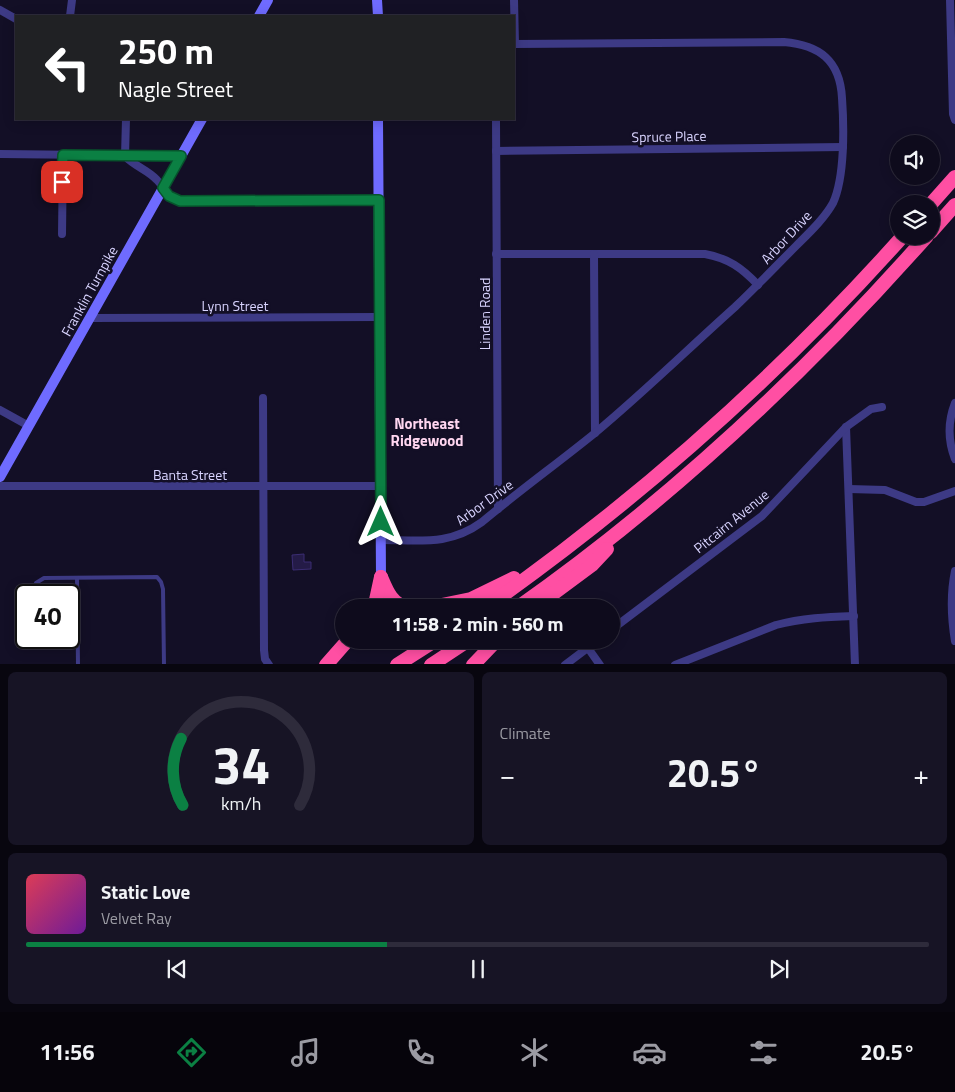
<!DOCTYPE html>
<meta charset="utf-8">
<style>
body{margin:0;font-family:"Titillium Web",sans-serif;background:#171425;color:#f1f3f6;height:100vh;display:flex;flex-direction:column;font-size:19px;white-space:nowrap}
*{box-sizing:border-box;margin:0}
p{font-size:16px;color:#9b9ba3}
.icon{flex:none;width:28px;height:28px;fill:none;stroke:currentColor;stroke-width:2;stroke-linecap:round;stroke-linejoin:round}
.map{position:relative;height:664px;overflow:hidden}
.details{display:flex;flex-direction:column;gap:8px;padding:8px;background:#08060f;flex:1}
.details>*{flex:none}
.hud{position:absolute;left:15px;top:15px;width:500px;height:105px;border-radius:0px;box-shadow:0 2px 12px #0003,0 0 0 1px #2e2b3b;background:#202124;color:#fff;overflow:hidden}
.tools{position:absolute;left:890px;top:135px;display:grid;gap:10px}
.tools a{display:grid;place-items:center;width:50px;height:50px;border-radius:50%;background:#0e0b1c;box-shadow:0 2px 12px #0003,0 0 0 1px #2e2b3b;font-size:25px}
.speed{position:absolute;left:15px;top:584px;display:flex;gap:10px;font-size:25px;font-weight:700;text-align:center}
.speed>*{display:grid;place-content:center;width:65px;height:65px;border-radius:50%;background:#0e0b1c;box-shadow:0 2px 12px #0003,0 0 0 1px #2e2b3b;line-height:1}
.speed .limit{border:2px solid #111;border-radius:8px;background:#fff;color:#111}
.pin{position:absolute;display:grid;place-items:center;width:42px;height:42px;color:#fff;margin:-21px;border-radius:10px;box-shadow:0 2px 8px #0006}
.me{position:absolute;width:55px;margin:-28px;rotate:0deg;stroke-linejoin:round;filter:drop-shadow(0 0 4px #0008)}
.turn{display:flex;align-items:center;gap:18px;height:105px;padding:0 20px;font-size:22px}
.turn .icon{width:65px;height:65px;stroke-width:2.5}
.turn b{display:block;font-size:35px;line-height:42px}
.big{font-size:38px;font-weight:700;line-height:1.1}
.details .widget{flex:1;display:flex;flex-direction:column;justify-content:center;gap:8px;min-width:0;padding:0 18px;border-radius:8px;background:#171425}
.details .dial{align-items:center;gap:0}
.dial svg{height:130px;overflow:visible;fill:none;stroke:#2e2b3b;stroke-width:7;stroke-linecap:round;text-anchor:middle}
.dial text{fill:#f1f3f6;stroke:none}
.song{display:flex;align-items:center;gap:15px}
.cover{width:60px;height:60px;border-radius:8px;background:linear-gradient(135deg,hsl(350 70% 55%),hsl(280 70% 35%))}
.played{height:5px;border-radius:2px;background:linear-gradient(90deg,#0b8043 40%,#2e2b3b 40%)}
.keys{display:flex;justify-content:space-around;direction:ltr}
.heat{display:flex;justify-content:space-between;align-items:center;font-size:28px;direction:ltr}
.details .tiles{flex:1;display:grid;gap:8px;grid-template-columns:1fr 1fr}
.widget:last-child{grid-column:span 2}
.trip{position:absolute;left:335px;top:599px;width:285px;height:50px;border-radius:25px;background:#0e0b1c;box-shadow:0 2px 12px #0003,0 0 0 1px #2e2b3b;font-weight:700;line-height:50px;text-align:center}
.dock{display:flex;height:80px;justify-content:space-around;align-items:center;background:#06040b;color:#9b9ba3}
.dock .icon{width:35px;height:35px}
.dock .current{color:#0b8043}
.dock b{font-size:22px;color:#f1f3f6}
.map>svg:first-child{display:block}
</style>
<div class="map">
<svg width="955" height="665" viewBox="0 0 955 665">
<rect width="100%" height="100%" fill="#130f26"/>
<polygon fill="#241b47" stroke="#3b2d73" points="304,554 304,562 311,562 311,569 293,570 292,555"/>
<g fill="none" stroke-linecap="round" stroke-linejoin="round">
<g stroke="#3d3a85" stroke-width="4">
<polyline points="77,578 78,665"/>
<polyline points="34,593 36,583 44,578 157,577 161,582 163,589 164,665"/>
</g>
<g stroke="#3d3a85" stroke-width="8">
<polyline points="514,0 515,44"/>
<polyline points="950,0 953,114 955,120"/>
<polyline points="0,10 16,19"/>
<polyline points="70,16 72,0"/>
<polyline points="496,119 498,509"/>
<polyline points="496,151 843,147"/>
<polyline points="0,154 181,156"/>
<path d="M125,156C134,166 148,170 157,180C166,189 165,196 180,201L379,200"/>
<polyline points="125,156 126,119"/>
<polyline points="62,234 63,155"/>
<path d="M496,254H705C728,258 742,268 758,285"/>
<polyline points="594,254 595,433"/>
<polyline points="90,318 379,317"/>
<polyline points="263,398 264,650 265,659 269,665"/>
<path d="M955,403C948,421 948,441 955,459"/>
<polyline points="0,410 29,426"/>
<polyline points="846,427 855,665"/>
<polyline points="0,486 381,486"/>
<polyline points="849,489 885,490 916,502 924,502 955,491"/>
<path d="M381,540C420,540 449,546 482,522C519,491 558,463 595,433C643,393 688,349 735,307C756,287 776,266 796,246C809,233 824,219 833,203C845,177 844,126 842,98C840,60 819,45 784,42L514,44"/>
<path d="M955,571C950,595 951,617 955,641"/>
<polyline points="611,630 762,516 846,427 871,409 882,407"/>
<polyline points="588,648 600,665"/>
<polyline points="565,665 598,640"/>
<path d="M675,665L776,625C802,618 827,617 854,616"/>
</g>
<g stroke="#6f6bff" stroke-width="10">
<polyline points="377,0 378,16"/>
<polyline points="259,16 268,0"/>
<polyline points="378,119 381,577"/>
<polyline points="0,477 202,119"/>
</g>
<g stroke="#ff4fa3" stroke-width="14">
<polyline points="931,204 955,177"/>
<polyline points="931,232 955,205"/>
<path d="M381,577C387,591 391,603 407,608"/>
<polyline points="373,608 376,600 381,577"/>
<polyline points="427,608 471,599 514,578"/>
<path d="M485,608C638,500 778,376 903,236"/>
<path d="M517,608C669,501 804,375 927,236"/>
<polyline points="534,608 592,565 607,549"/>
<polyline points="326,665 348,640"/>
<polyline points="397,665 436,640"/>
<polyline points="431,665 469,640"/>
<polyline points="473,665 497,640"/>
</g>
</g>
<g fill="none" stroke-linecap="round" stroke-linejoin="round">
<g stroke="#07532c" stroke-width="12">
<polyline id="route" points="62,182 63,155 181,156 163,188 169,196 180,201 379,200 381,522"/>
</g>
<use href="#route" stroke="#0b8043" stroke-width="9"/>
</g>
<g text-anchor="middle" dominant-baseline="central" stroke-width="5" stroke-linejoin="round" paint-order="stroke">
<g font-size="14" fill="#d9d4ff" stroke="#130f26">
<text transform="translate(669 136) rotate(-1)">Spruce Place</text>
<text transform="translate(786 237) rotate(-47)">Arbor Drive</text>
<text transform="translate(89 291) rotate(-61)">Franklin Turnpike</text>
<text x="235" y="305">Lynn Street</text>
<text transform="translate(484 314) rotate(-90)">Linden Road</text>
<text x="190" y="474">Banta Street</text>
<text transform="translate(484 502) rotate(-36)">Arbor Drive</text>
<text transform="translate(731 521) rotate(-39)">Pitcairn Avenue</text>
</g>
<g font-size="15" font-weight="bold" fill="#ffd6f0" stroke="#130f26">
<text x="427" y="423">Northeast<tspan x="427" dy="17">Ridgewood</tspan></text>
</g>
</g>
</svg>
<div class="tools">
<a><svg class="icon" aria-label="sound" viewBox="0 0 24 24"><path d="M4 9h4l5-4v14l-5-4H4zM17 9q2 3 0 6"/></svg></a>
<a><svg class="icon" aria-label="layers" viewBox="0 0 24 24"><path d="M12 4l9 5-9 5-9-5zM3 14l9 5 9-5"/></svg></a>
</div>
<div class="speed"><div class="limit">40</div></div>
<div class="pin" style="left:62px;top:182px;background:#d93025"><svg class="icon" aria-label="arrive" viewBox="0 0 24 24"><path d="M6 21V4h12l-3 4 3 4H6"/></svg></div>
<svg class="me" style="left:381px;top:522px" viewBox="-20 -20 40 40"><path d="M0-17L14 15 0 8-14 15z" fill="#0b8043" stroke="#fff" stroke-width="4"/></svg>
<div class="trip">11:58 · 2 min · 560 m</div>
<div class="hud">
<div class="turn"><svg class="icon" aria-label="left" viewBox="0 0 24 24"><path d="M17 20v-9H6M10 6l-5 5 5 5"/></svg><div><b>250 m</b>Nagle Street</div></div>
</div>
</div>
<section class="details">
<div class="tiles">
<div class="widget dial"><svg viewBox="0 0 100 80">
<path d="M14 69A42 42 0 1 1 86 69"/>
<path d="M14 69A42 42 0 0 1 13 28" stroke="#0b8043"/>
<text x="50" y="56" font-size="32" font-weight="700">34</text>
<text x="50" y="72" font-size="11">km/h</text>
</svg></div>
<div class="widget"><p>Climate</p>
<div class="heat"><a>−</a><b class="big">20.5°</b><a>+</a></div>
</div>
<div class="widget">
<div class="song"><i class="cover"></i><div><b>Static Love</b><p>Velvet Ray</p></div></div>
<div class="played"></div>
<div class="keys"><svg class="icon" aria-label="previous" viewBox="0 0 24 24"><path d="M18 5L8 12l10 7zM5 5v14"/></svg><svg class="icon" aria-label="pause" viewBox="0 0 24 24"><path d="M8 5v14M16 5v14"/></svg><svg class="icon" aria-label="next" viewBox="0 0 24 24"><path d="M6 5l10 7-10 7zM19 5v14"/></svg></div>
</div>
</div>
</section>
<nav class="dock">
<b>11:56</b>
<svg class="icon current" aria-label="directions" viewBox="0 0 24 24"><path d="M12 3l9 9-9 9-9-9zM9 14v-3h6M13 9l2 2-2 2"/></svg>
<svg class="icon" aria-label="music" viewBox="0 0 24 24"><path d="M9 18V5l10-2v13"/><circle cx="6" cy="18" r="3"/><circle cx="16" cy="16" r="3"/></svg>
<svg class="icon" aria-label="phone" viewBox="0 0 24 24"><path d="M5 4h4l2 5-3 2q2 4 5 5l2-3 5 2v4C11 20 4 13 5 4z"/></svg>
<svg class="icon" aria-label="climate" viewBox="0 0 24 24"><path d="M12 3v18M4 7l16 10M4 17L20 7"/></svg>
<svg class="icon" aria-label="car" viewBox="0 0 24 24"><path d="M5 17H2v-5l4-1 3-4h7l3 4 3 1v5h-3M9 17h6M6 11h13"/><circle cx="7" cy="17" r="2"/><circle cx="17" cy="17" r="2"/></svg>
<svg class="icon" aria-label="filters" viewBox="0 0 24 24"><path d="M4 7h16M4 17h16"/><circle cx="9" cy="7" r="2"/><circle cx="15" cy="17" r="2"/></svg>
<b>20.5°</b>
</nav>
